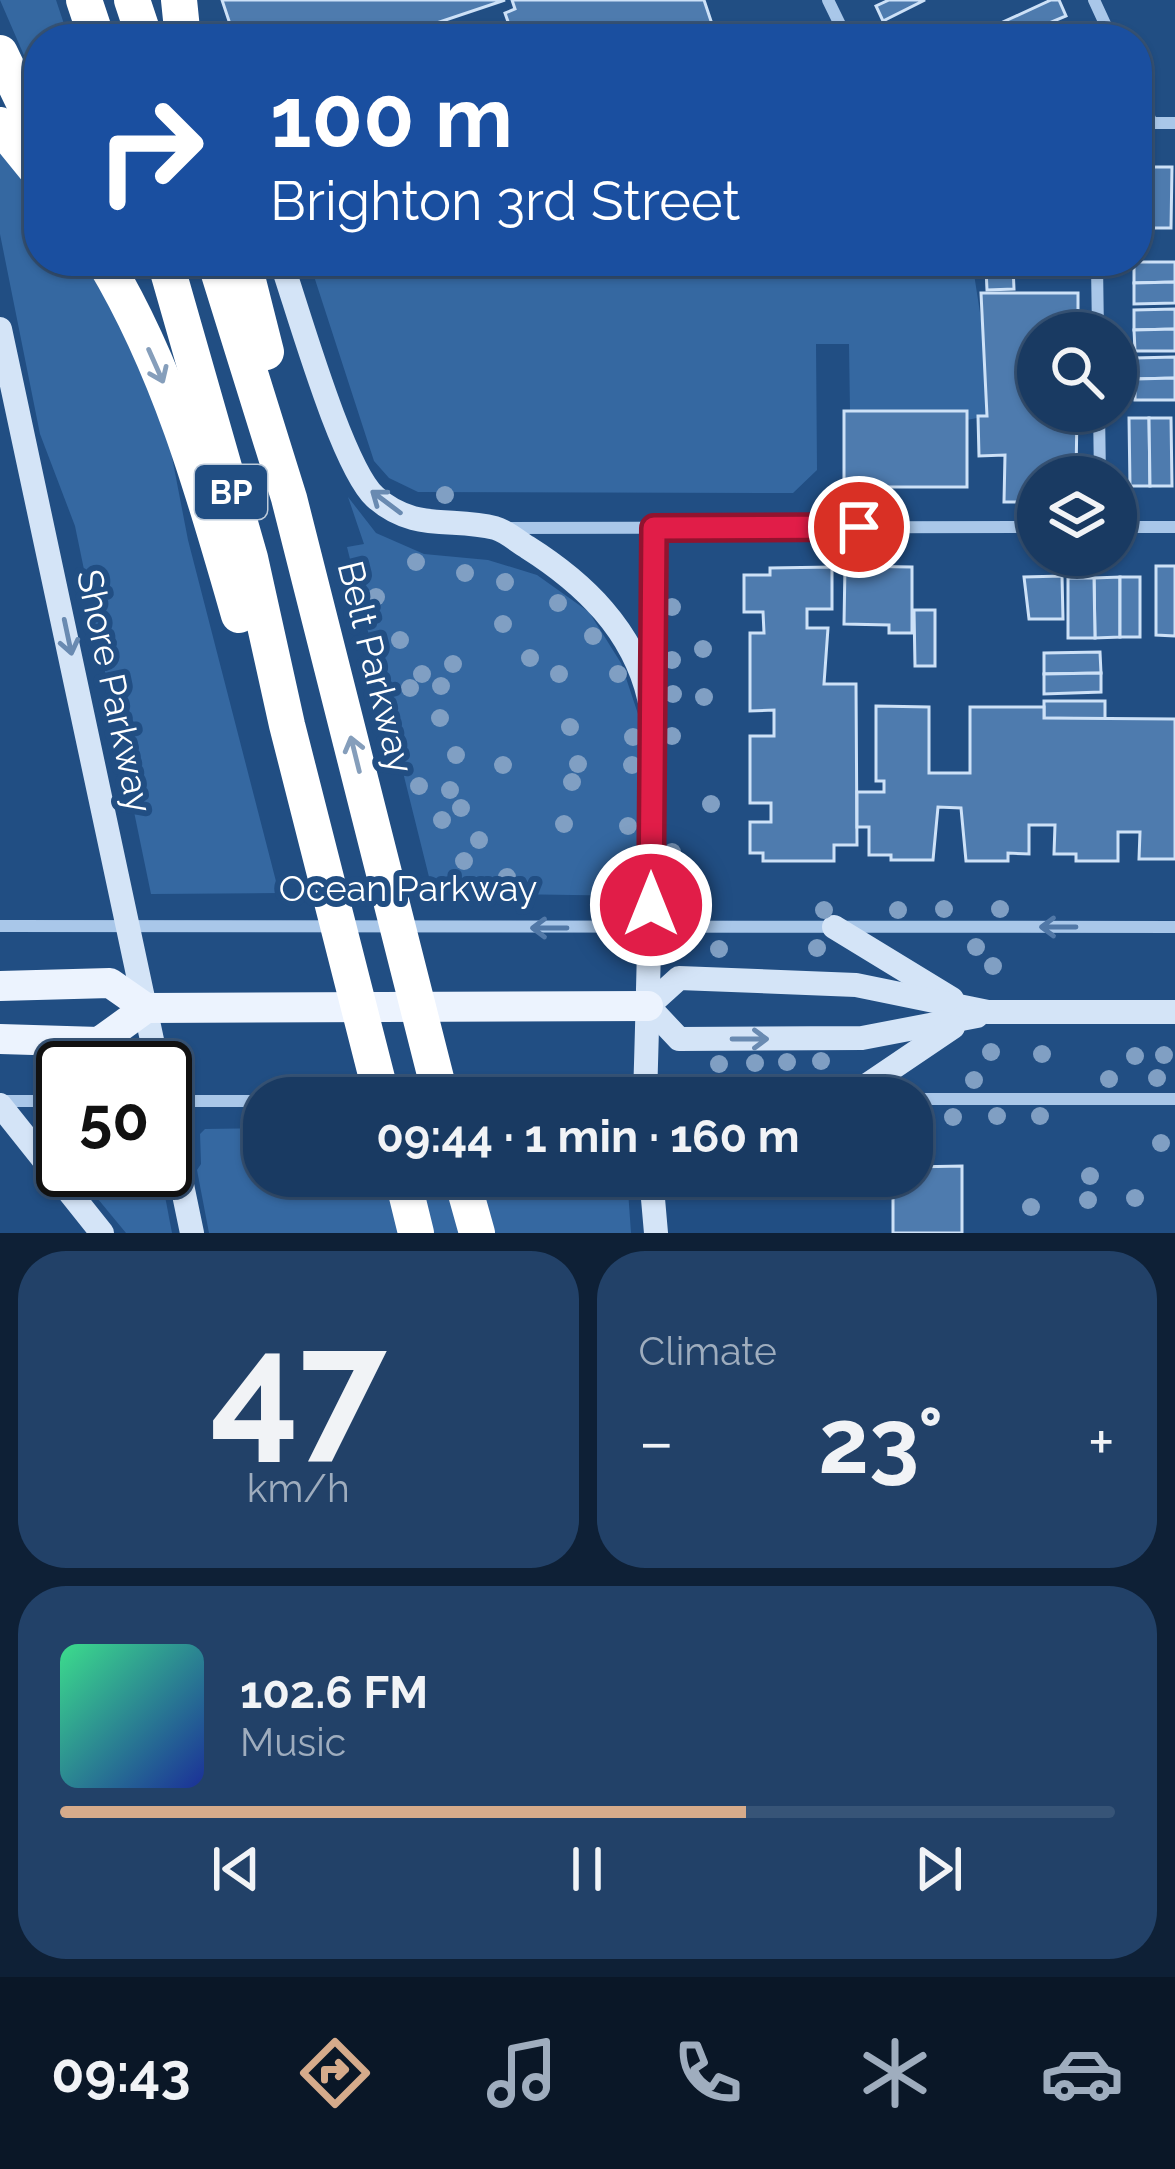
<!DOCTYPE html>
<meta charset="utf-8">
<style>
body{margin:0;font-family:Raleway,sans-serif;background:#224168;color:#f1f3f6;height:100vh;display:flex;flex-direction:column;font-size:45px;white-space:nowrap}
*{box-sizing:border-box;margin:0}
p{font-size:39px;color:#9fadbe}
.icon{flex:none;width:66px;height:66px;fill:none;stroke:currentColor;stroke-width:2;stroke-linecap:round;stroke-linejoin:round}
.map{position:relative;height:1233px;overflow:hidden}
.panel{display:flex;flex-direction:column;gap:18px;padding:18px;background:#0e2036;flex:1}
.panel>*{flex:none}
.hud{position:absolute;left:24px;top:24px;width:1128px;height:252px;border-radius:48px;box-shadow:0 3px 9px #0004,0 0 0 3px #375477;background:#1a4fa0;color:#fff;overflow:hidden}
.buttons{position:absolute;left:1017px;top:312px;display:grid;gap:24px}
.buttons a{display:grid;place-items:center;width:120px;height:120px;border-radius:50%;background:#193a62;box-shadow:0 3px 9px #0004,0 0 0 3px #375477;font-size:60px}
.speed{position:absolute;left:36px;top:1041px;display:flex;gap:24px;font-size:60px;font-weight:700;text-align:center}
.speed>*{display:grid;place-content:center;width:156px;height:156px;border-radius:50%;background:#193a62;box-shadow:0 3px 9px #0004,0 0 0 3px #375477;line-height:1}
.speed .limit{border:6px solid #111;border-radius:18px;background:#fff;color:#111}
.pin{position:absolute;display:grid;place-items:center;width:102px;height:102px;color:#fff;margin:-51px;border:6px solid #fff;border-radius:50%;box-shadow:0 3px 12px #0007}
.me{position:absolute;width:132px;margin:-66px;rotate:0deg;stroke-linejoin:round;filter:drop-shadow(0 0 9px #0008)}
.turn{display:flex;align-items:center;gap:42px;height:252px;padding:0 48px;font-size:54px}
.turn .icon{width:156px;height:156px;stroke-width:2.5}
.turn b{display:block;font-size:84px;line-height:102px}
.big{font-size:90px;font-weight:700;line-height:1.1}
.panel .card{flex:1;display:flex;flex-direction:column;justify-content:center;gap:18px;min-width:0;padding:0 42px;border-radius:48px;background:#224168}
.panel .dial{align-items:center;gap:0}
.dial b{font-size:156px;line-height:1}
.song{display:flex;align-items:center;gap:36px}
.cover{width:144px;height:144px;border-radius:18px;background:linear-gradient(135deg,hsl(150 70% 55%),hsl(230 70% 35%))}
.played{height:12px;border-radius:6px;background:linear-gradient(90deg,#d6ab8b 65%,#375477 65%)}
.keys{display:flex;justify-content:space-around;direction:ltr}
.heat{display:flex;justify-content:space-between;align-items:center;font-size:66px;direction:ltr}
.panel .tiles{flex:1;display:grid;gap:18px;grid-template-columns:1fr 1fr}
.card:last-child{grid-column:span 2}
.trip{position:absolute;left:243px;top:1077px;width:690px;height:120px;border-radius:48px;background:#193a62;box-shadow:0 3px 9px #0004,0 0 0 3px #375477;font-weight:700;line-height:120px;text-align:center}
.menu{display:flex;height:192px;justify-content:space-around;align-items:center;background:#0a1727;color:#9fadbe}
.menu .icon{width:84px;height:84px}
.menu .active{color:#d6ab8b}
.menu b{font-size:54px;color:#f1f3f6}
.map>svg:first-child{display:block}
</style>
<div class="map">
<svg width="1175" height="1233" viewBox="0 0 1175 1233">
<rect width="100%" height="100%" fill="#214e83"/>
<g fill="#3568a1">
<polygon points="0,0 56,0 69,39 39,39 39,90"/>
<polygon points="0,139 39,192 39,261 85,261 138,348 166,426 188,540 279,893 151,894 75,526 40,434 0,234"/>
<polygon points="328,261 972,261 985,345 987,416 967,420 966,411 850,411 849,344 816,344 817,470 793,493 418,492 389,478 374,461 311,267"/>
<polygon points="348,497 376,533 424,554 488,560 537,575 589,612 621,663 638,714 637,896 433,893 347,547 364,544"/>
<polygon points="264,1128 264,1176 627,1176 631,1233 209,1233 197,1170 201,1164 200,1134 205,1129"/>
<polygon points="74,1170 160,1170 172,1233 126,1233"/>
</g>
<g fill="#4e7bae" stroke="#cde1f7" stroke-width="3">
<polygon points="222,0 505,0 389,39 235,39"/>
<polygon points="512,0 704,0 717,39 514,39 505,13 515,9"/>
<polygon points="889,0 925,0 883,21 876,6"/>
<polygon points="1051,0 1059,0 1066,16 1011,39 1003,22"/>
<polygon points="1137,167 1144,167 1147,246 1137,243"/>
<polygon points="1153,167 1172,167 1171,228 1153,228"/>
<polygon points="1134,262 1175,262 1175,282 1134,283"/>
<polygon points="1013,267 1014,289 987,290 986,268"/>
<polygon points="1175,282 1175,303 1134,304 1134,283"/>
<polygon points="981,293 1078,293 1078,333 1038,333 1038,411 1077,411 1076,477 1038,477 1038,502 1004,502 1005,455 979,456 978,416 987,416"/>
<polygon points="1175,309 1175,329 1134,330 1134,310"/>
<polygon points="1175,329 1175,351 1135,351 1134,330"/>
<polygon points="1175,357 1175,378 1135,379 1135,358"/>
<polygon points="1175,378 1175,400 1135,400 1135,379"/>
<rect x="844" y="411" width="123" height="76"/>
<polygon points="1129,418 1149,418 1150,486 1130,486"/>
<polygon points="1149,418 1171,418 1172,486 1150,486"/>
<polygon points="845,566 912,567 912,633 889,633 889,625 844,624"/>
<polygon points="1156,566 1175,566 1175,636 1156,635"/>
<polygon points="832,567 832,609 807,609 807,628 828,628 824,684 856,684 857,845 834,845 834,861 763,861 763,853 750,853 750,822 771,822 771,803 750,803 750,736 774,736 774,710 750,711 750,633 764,633 763,612 744,612 744,575 770,575 770,568"/>
<polygon points="1062,576 1063,619 1029,619 1024,577"/>
<polygon points="1120,577 1120,637 1095,638 1094,578"/>
<rect x="1120" y="577" width="20" height="60"/>
<polygon points="1068,578 1094,578 1095,638 1068,638"/>
<polygon points="914,610 935,610 935,666 915,666"/>
<polygon points="1100,652 1101,673 1044,674 1044,653"/>
<polygon points="1101,673 1101,692 1044,694 1044,674"/>
<polygon points="1044,701 1105,701 1105,719 1044,718"/>
<polygon points="876,706 929,707 929,773 970,773 970,707 1044,707 1044,718 1175,719 1175,859 1139,859 1140,832 1118,832 1118,861 1076,861 1076,854 1054,854 1055,825 1029,825 1029,854 1008,853 1008,861 966,861 961,808 938,807 933,860 891,860 891,855 869,855 869,827 857,827 857,792 884,792 884,781 876,781"/>
<polygon points="962,1166 962,1233 893,1233 893,1176 912,1176 912,1167"/>
</g>
<g fill="none" stroke-linecap="round" stroke-linejoin="round">
<g stroke="#a9c7e9" stroke-width="12">
<polyline points="828,0 847,39"/>
<polyline points="1094,0 1112,39"/>
<polyline points="1137,91 1152,123"/>
<polyline points="1137,123 1175,123"/>
<polyline points="1097,265 1098,333"/>
<polyline points="1099,411 1100,477"/>
<polyline points="1116,527 1175,527"/>
<polyline points="505,528 1038,527"/>
<polyline points="651,677 654,528"/>
<polyline points="0,926 1175,927"/>
<polyline points="912,1099 1175,1099"/>
<polyline points="0,1101 63,1101"/>
<polyline points="165,1101 264,1101"/>
</g>
<g stroke="#d4e4f7" stroke-width="24">
<path d="M281,261C298,310 342,467 375,497C413,532 453,517 495,528C506,531 517,541 527,547C584,583 633,630 649,698C657,728 651,767 651,798C651,898 648,998 645,1098"/>
<polyline points="0,329 158,1068"/>
<polyline points="834,927 952,999"/>
<polyline points="648,1006 679,978 856,985 988,1012 1175,1012"/>
<polyline points="648,1006 679,1039 862,1038 977,1016"/>
<polyline points="848,1098 953,1027"/>
<polyline points="165,1103 192,1233"/>
<polyline points="0,1105 102,1233"/>
<polyline points="651,1176 656,1233"/>
</g>
<g stroke="#ecf3fe" stroke-width="30">
<polyline points="0,986 110,983 146,1008"/>
<polyline points="0,1039 99,1042 146,1008 648,1006"/>
</g>
<g stroke="#fff" stroke-width="36">
<polyline points="84,0 97,39"/>
<polyline points="132,0 145,39"/>
<polyline points="179,0 183,39"/>
<polyline points="0,53 39,134"/>
<polyline points="0,125 39,173"/>
<path d="M104,261C170,371 204,493 239,615"/>
<polyline points="165,261 250,558 287,725 382,1098"/>
<polyline points="215,261 289,498 441,1098"/>
<polyline points="243,261 266,352"/>
<polyline points="402,1176 416,1233"/>
<polyline points="461,1176 477,1233"/>
</g>
</g>
<g fill="#809fc3">
<circle cx="445" cy="495" r="9"/>
<circle cx="416" cy="562" r="9"/>
<circle cx="465" cy="573" r="9"/>
<circle cx="505" cy="582" r="9"/>
<circle cx="376" cy="597" r="9"/>
<circle cx="558" cy="603" r="9"/>
<circle cx="672" cy="607" r="9"/>
<circle cx="503" cy="624" r="9"/>
<circle cx="593" cy="636" r="9"/>
<circle cx="400" cy="640" r="9"/>
<circle cx="703" cy="649" r="9"/>
<circle cx="530" cy="658" r="9"/>
<circle cx="672" cy="660" r="9"/>
<circle cx="453" cy="664" r="9"/>
<circle cx="422" cy="674" r="9"/>
<circle cx="559" cy="674" r="9"/>
<circle cx="618" cy="674" r="9"/>
<circle cx="441" cy="686" r="9"/>
<circle cx="410" cy="688" r="9"/>
<circle cx="673" cy="694" r="9"/>
<circle cx="704" cy="697" r="9"/>
<circle cx="440" cy="718" r="9"/>
<circle cx="570" cy="727" r="9"/>
<circle cx="672" cy="736" r="9"/>
<circle cx="633" cy="737" r="9"/>
<circle cx="456" cy="755" r="9"/>
<circle cx="578" cy="764" r="9"/>
<circle cx="503" cy="765" r="9"/>
<circle cx="632" cy="765" r="9"/>
<circle cx="572" cy="782" r="9"/>
<circle cx="419" cy="786" r="9"/>
<circle cx="450" cy="790" r="9"/>
<circle cx="711" cy="804" r="9"/>
<circle cx="461" cy="808" r="9"/>
<circle cx="442" cy="820" r="9"/>
<circle cx="564" cy="824" r="9"/>
<circle cx="628" cy="826" r="9"/>
<circle cx="479" cy="840" r="9"/>
<circle cx="672" cy="852" r="9"/>
<circle cx="464" cy="861" r="9"/>
<circle cx="507" cy="877" r="9"/>
<circle cx="944" cy="909" r="9"/>
<circle cx="1000" cy="909" r="9"/>
<circle cx="824" cy="910" r="9"/>
<circle cx="898" cy="910" r="9"/>
<circle cx="976" cy="947" r="9"/>
<circle cx="817" cy="948" r="9"/>
<circle cx="719" cy="949" r="9"/>
<circle cx="993" cy="966" r="9"/>
<circle cx="991" cy="1052" r="9"/>
<circle cx="1042" cy="1054" r="9"/>
<circle cx="1164" cy="1055" r="9"/>
<circle cx="1135" cy="1056" r="9"/>
<circle cx="821" cy="1061" r="9"/>
<circle cx="787" cy="1062" r="9"/>
<circle cx="755" cy="1063" r="9"/>
<circle cx="719" cy="1064" r="9"/>
<circle cx="1157" cy="1078" r="9"/>
<circle cx="1109" cy="1079" r="9"/>
<circle cx="974" cy="1080" r="9"/>
<circle cx="997" cy="1116" r="9"/>
<circle cx="1040" cy="1116" r="9"/>
<circle cx="953" cy="1117" r="9"/>
<circle cx="1161" cy="1143" r="9"/>
<circle cx="1090" cy="1176" r="9"/>
<circle cx="1135" cy="1198" r="9"/>
<circle cx="1088" cy="1200" r="9"/>
<circle cx="1031" cy="1207" r="9"/>
</g>
<defs><path id="oneway-shaft" d="M-6 0H5M1.5-3L5.5 0L1.5 3" fill="none" stroke-width="1.6" stroke-linecap="round" stroke-linejoin="round" transform="scale(3)"/></defs>
<g stroke="#859ebb">
<use href="#oneway-shaft" transform="translate(156 366) rotate(66)"/>
<use href="#oneway-shaft" transform="translate(355 754) rotate(-104)"/>
</g>
<g stroke="#698ab1">
<use href="#oneway-shaft" transform="translate(386 502) rotate(-143)"/>
<use href="#oneway-shaft" transform="translate(68 637) rotate(78)"/>
<use href="#oneway-shaft" transform="translate(750 1039)"/>
</g>
<g stroke="#5178a7">
<use href="#oneway-shaft" transform="translate(1058 927) rotate(180)"/>
<use href="#oneway-shaft" transform="translate(549 928) rotate(-180)"/>
</g>
<g fill="none" stroke-linecap="round" stroke-linejoin="round">
<g stroke="#92132f" stroke-width="30">
<polyline id="route" points="651,905 654,528 859,527"/>
</g>
<use href="#route" stroke="#e11d48" stroke-width="21"/>
</g>
<g text-anchor="middle" dominant-baseline="central" stroke-width="12" stroke-linejoin="round" paint-order="stroke">
<rect fill="#214e83" stroke="#bccada" stroke-width="3" x="195" y="465" width="72" height="54" rx="9"/>
<g font-size="33" font-weight="bold" fill="#fff">
<text x="231" y="492">BP</text>
</g>
<g font-size="36" fill="#fff" stroke="#214e83">
<text transform="translate(376 667) rotate(76)">Belt Parkway</text>
<text transform="translate(115 691) rotate(78)">Shore Parkway</text>
<text x="408" y="888">Ocean Parkway</text>
</g>
</g>
</svg>
<div class="buttons">
<a><svg class="icon" aria-label="search" viewBox="0 0 24 24"><circle cx="10" cy="10" r="6"/><path d="M15 15l6 6"/></svg></a>
<a><svg class="icon" aria-label="layers" viewBox="0 0 24 24"><path d="M12 4l9 5-9 5-9-5zM3 14l9 5 9-5"/></svg></a>
</div>
<div class="speed"><div class="limit">50</div></div>
<div class="pin" style="left:859px;top:527px;background:#d93025"><svg class="icon" aria-label="arrive" viewBox="0 0 24 24"><path d="M6 21V4h12l-3 4 3 4H6"/></svg></div>
<svg class="me" style="left:651px;top:905px" viewBox="-20 -20 40 40"><circle r="17" fill="#e11d48" stroke="#fff" stroke-width="3"/><path d="M0-11L8 9 0 5-8 9z" fill="#fff"/></svg>
<div class="trip">09:44 · 1 min · 160 m</div>
<div class="hud">
<div class="turn"><svg class="icon" aria-label="right" viewBox="0 0 24 24"><path d="M7 20v-9h11M14 6l5 5-5 5"/></svg><div><b>100 m</b>Brighton 3rd Street</div></div>
</div>
</div>
<section class="panel">
<div class="tiles">
<div class="card dial"><b>47</b><p>km/h</p></div>
<div class="card"><p>Climate</p>
<div class="heat"><a>−</a><b class="big">23°</b><a>+</a></div>
</div>
<div class="card">
<div class="song"><i class="cover"></i><div><b>102.6 FM</b><p>Music</p></div></div>
<div class="played"></div>
<div class="keys"><svg class="icon" aria-label="previous" viewBox="0 0 24 24"><path d="M18 5L8 12l10 7zM5 5v14"/></svg><svg class="icon" aria-label="pause" viewBox="0 0 24 24"><path d="M8 5v14M16 5v14"/></svg><svg class="icon" aria-label="next" viewBox="0 0 24 24"><path d="M6 5l10 7-10 7zM19 5v14"/></svg></div>
</div>
</div>
</section>
<nav class="menu">
<b>09:43</b>
<svg class="icon active" aria-label="directions" viewBox="0 0 24 24"><path d="M12 3l9 9-9 9-9-9zM9 14v-3h6M13 9l2 2-2 2"/></svg>
<svg class="icon" aria-label="music" viewBox="0 0 24 24"><path d="M9 18V5l10-2v13"/><circle cx="6" cy="18" r="3"/><circle cx="16" cy="16" r="3"/></svg>
<svg class="icon" aria-label="phone" viewBox="0 0 24 24"><path d="M5 4h4l2 5-3 2q2 4 5 5l2-3 5 2v4C11 20 4 13 5 4z"/></svg>
<svg class="icon" aria-label="climate" viewBox="0 0 24 24"><path d="M12 3v18M4 7l16 10M4 17L20 7"/></svg>
<svg class="icon" aria-label="car" viewBox="0 0 24 24"><path d="M5 17H2v-5l4-1 3-4h7l3 4 3 1v5h-3M9 17h6M6 11h13"/><circle cx="7" cy="17" r="2"/><circle cx="17" cy="17" r="2"/></svg>
</nav>
